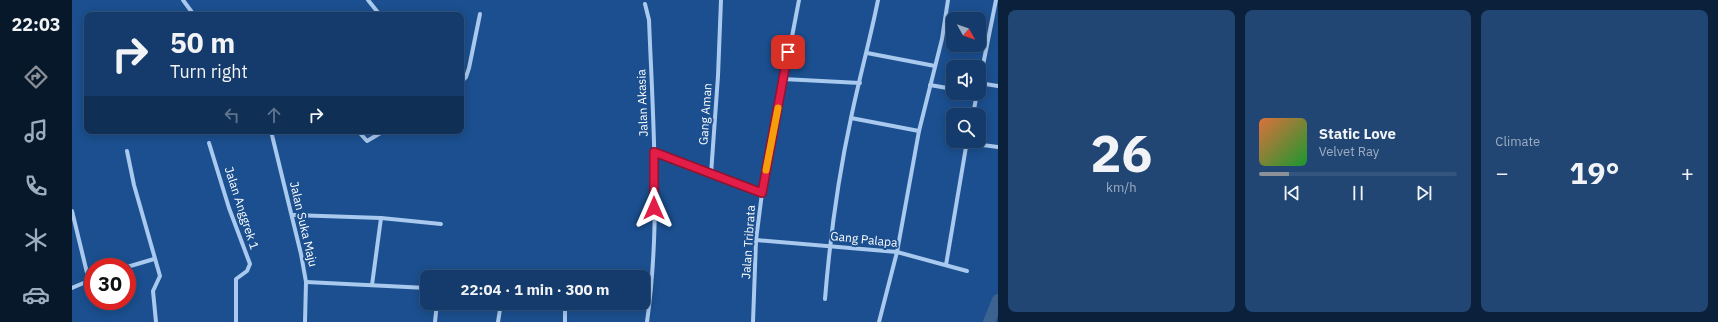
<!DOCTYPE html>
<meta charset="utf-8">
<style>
body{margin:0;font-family:"IBM Plex Sans",sans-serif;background:#214673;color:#f1f3f6;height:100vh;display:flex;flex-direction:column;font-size:15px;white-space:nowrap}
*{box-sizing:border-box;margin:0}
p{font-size:13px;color:#9dadc1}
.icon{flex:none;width:22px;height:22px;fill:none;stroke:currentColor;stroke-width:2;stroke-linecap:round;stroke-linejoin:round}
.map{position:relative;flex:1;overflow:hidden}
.side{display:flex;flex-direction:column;gap:10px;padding:10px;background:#0b203b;width:720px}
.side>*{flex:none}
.banner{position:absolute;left:12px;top:12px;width:380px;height:122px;border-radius:8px;box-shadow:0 2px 10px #0003,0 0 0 1px #33557e;background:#143b6b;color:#f1f3f6;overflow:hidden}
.needle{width:26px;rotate:130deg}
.tools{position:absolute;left:874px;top:12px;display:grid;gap:8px}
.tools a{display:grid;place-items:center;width:40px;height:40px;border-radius:8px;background:#143b6b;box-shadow:0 2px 10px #0003,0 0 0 1px #33557e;font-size:20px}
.speed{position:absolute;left:12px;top:258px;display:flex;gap:8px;font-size:20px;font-weight:700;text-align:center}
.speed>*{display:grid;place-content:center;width:52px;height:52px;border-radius:50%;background:#143b6b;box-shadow:0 2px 10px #0003,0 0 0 1px #33557e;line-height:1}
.speed .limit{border:6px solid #d22;background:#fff;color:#111}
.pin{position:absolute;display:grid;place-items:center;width:34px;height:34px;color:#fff;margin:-17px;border-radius:8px;box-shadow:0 2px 6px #0006}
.me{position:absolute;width:44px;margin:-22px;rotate:0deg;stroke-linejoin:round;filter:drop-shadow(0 0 3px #0008)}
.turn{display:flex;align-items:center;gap:14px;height:84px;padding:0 20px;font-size:18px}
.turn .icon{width:52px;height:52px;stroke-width:2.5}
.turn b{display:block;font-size:28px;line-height:34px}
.lanes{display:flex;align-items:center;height:38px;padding:0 20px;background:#0003;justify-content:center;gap:20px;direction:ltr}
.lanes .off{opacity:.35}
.big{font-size:30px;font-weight:700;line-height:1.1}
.side .tile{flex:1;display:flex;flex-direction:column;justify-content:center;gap:6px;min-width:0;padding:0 14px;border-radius:8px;background:#214673}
.side .dial{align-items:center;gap:0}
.dial b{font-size:52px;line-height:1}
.song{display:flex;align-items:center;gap:12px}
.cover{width:48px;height:48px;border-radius:6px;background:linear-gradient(135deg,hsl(20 70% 55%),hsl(130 70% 35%))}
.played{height:4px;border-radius:2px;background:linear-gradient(90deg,#8c9099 15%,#33557e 15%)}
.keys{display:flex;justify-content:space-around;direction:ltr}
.heat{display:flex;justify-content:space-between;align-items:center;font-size:22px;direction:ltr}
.side .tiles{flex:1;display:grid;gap:10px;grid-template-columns:repeat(3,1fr)}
.trip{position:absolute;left:348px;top:270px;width:230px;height:40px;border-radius:8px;background:#143b6b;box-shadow:0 2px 10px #0003,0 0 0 1px #33557e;font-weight:700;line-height:40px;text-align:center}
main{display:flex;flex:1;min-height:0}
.dock{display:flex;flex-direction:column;width:72px;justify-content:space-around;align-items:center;background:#08182b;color:#9dadc1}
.dock .icon{width:28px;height:28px}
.dock .selected{color:#8c9099}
.dock b{font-size:18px;color:#f1f3f6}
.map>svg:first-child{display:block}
</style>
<main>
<nav class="dock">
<b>22:03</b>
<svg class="icon selected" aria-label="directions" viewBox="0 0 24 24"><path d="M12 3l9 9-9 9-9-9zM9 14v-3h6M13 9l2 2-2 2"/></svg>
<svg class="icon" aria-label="music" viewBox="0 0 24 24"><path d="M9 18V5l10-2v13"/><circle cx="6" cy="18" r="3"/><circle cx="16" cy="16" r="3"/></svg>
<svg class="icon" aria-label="phone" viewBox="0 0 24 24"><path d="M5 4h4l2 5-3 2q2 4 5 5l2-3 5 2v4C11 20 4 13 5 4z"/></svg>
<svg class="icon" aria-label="climate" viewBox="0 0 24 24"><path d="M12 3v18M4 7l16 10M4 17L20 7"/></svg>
<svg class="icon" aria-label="car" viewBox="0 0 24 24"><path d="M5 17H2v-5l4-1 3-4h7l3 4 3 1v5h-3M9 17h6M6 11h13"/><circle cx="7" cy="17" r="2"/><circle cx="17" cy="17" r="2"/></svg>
</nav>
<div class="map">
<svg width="926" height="322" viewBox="0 0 926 322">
<rect width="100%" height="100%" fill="#1b4f8f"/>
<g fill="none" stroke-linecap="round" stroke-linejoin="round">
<polyline stroke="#3c6290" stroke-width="12" points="917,322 926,300"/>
<g stroke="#a9c9ee" stroke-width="4">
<polyline points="111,0 122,15"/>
<polyline points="296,0 308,15"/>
<polyline points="649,0 646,76 639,174 690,193"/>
<path d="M573,4L577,20C581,120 589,223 575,322"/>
<polyline points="795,53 863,66"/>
<polyline points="711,79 788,83"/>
<polyline points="389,82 394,77 397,68 408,14"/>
<polyline points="907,83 926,86"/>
<polyline points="858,85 881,89"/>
<polyline points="907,85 924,0"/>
<polyline points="901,115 905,93"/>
<polyline points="779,118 847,131"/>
<polyline points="199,131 229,254 234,282 233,322"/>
<polyline points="286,131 295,141 312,131"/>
<polyline points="137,143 157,208 178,264 175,271 164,279 164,322"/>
<polyline points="895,143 926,147"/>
<polyline points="55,151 62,185 88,276 81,291 84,322"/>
<polyline points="582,152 639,174"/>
<polyline points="0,211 17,281"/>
<polyline points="221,215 309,218 369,224"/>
<polyline points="684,240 825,252 895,271"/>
<polyline points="874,265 895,141"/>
<polyline points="55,267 82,259"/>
<polyline points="234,282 355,288"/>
<polyline points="300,285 309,218"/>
<polyline points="0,288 21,279"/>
<path d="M753,299C758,238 766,178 779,118C787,79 798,40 806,0"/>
<polyline points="363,322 365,303"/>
<polyline points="426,322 429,303"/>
<polyline points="493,322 493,303"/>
<polyline points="681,322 684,240 690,193 727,0"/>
<polyline points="807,322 825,252 847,131 870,39 876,0"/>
</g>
</g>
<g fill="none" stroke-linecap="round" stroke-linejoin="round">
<g stroke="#92132f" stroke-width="10">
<polyline id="route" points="582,208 582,152 690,193 716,52"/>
</g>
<use href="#route" stroke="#e11d48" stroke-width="7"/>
<polyline stroke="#f59e0b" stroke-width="7" points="694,170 706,108"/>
</g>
<g text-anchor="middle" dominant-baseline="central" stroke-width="4" stroke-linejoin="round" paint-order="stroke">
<g font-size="12" fill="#fff" stroke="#1b4f8f">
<text transform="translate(570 103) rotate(-92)">Jalan Akasia</text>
<text transform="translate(633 114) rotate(-86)">Gang Aman</text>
<text transform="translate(170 208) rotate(72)">Jalan Anggrek 1</text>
<text transform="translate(232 224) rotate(77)">Jalan Suka Maju</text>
<text transform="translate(792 239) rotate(6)">Gang Palapa</text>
<text transform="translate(676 242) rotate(-86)">Jalan Tribrata</text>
</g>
</g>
</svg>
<div class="tools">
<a><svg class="needle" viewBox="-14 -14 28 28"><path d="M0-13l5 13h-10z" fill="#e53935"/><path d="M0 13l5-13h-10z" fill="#9dadc1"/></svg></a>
<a><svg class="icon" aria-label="sound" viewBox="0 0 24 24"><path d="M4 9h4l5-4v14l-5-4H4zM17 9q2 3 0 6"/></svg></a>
<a><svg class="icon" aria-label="search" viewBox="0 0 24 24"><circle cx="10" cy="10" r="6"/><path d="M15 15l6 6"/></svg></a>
</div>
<div class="speed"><div class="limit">30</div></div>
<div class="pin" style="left:716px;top:52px;background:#d93025"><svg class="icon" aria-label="arrive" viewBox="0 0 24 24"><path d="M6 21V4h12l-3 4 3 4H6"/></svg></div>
<svg class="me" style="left:582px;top:208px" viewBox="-20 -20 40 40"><path d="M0-17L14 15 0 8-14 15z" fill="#e11d48" stroke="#fff" stroke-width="4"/></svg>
<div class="trip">22:04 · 1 min · 300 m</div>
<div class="banner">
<div class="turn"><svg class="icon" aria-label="right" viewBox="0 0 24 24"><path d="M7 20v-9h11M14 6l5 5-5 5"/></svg><div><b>50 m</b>Turn right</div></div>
<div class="lanes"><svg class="icon off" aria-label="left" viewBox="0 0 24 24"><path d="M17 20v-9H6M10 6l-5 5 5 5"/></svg><svg class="icon off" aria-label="ahead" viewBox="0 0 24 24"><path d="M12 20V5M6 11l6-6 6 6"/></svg><svg class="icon" aria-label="right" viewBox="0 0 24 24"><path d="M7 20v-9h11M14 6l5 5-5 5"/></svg></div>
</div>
</div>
<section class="side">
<div class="tiles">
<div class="tile dial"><b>26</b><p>km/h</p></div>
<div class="tile">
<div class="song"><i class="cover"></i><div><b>Static Love</b><p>Velvet Ray</p></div></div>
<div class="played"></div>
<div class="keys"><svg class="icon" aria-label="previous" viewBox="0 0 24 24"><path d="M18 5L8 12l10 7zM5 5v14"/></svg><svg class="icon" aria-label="pause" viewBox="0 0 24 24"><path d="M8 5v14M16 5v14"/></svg><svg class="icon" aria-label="next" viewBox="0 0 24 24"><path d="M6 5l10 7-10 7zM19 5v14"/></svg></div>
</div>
<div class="tile"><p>Climate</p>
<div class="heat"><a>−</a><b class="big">19°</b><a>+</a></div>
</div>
</div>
</section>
</main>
